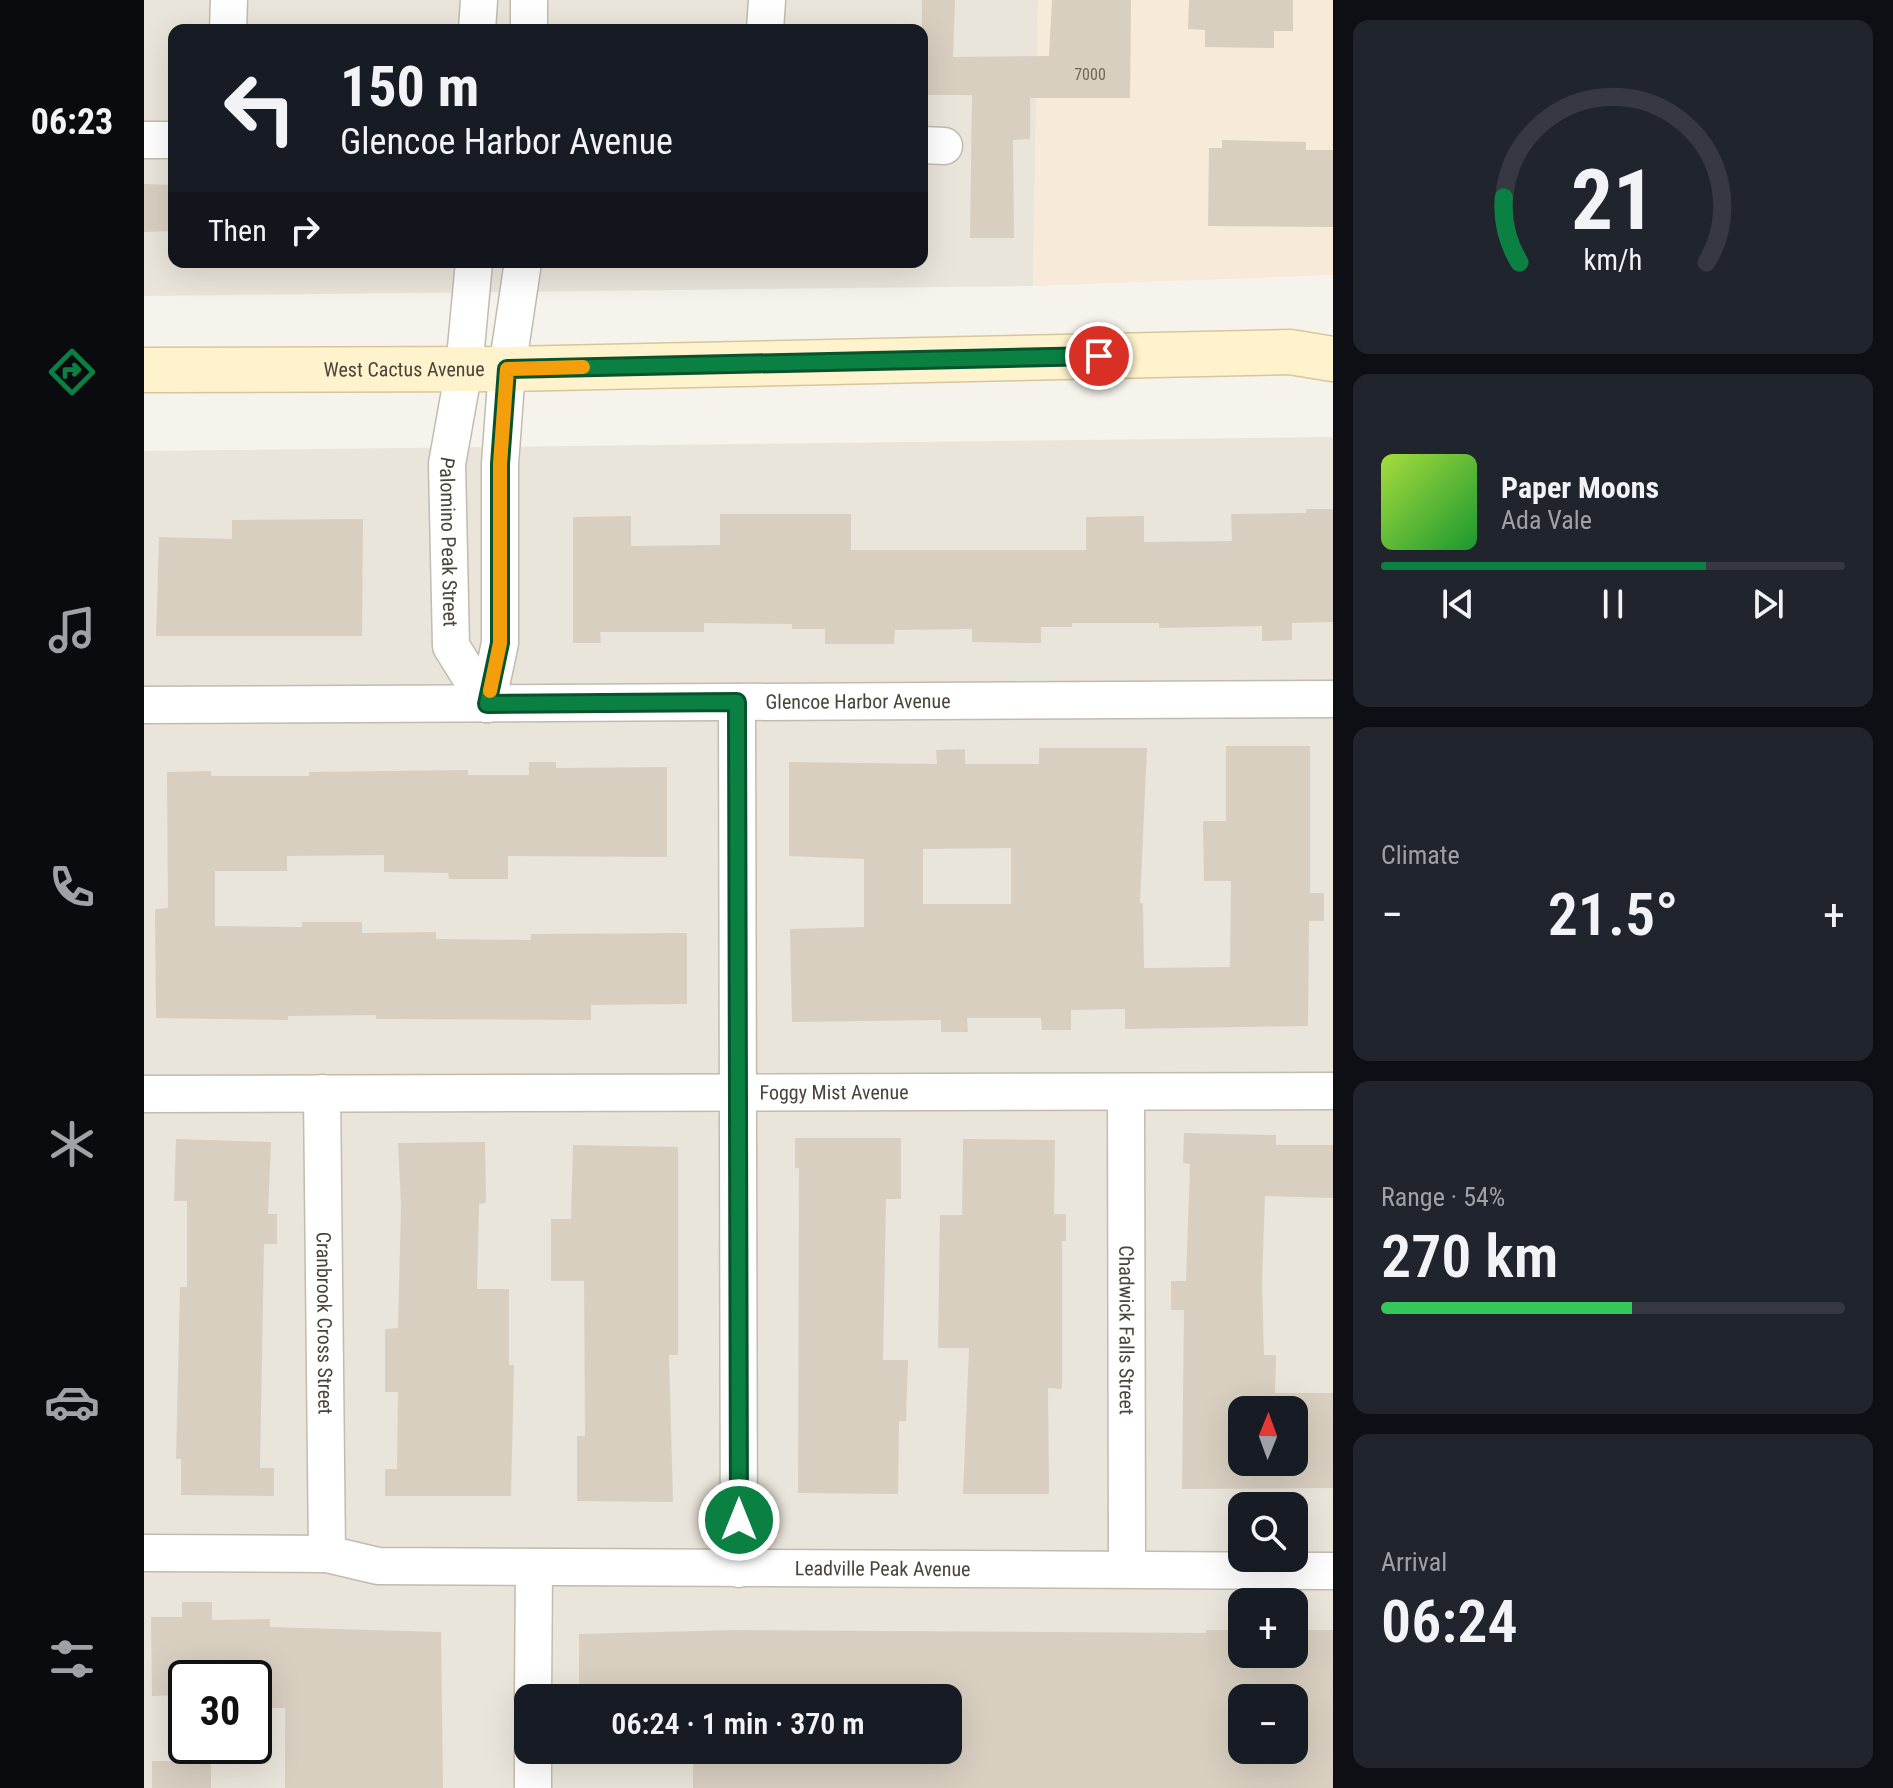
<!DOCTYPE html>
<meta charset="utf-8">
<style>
body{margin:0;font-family:"Roboto Condensed",sans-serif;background:#20242c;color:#f1f3f6;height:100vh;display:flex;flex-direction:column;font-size:30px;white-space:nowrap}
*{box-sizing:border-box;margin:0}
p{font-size:26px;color:#9ea1a6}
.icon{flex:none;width:44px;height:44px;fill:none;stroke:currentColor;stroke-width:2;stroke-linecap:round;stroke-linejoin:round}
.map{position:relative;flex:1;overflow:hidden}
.side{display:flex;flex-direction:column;gap:20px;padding:20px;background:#0d0f14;width:560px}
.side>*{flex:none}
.banner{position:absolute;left:24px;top:24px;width:760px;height:244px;border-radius:16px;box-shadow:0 8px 32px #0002;background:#171b24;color:#f1f3f6;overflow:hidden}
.needle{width:52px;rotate:1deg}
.tools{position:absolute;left:1084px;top:1396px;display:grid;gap:16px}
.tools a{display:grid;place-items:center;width:80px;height:80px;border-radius:16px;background:#171b24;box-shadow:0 8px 32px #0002;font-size:40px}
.speed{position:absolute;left:24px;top:1660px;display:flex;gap:16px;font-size:40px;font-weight:700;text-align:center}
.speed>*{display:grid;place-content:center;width:104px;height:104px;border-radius:50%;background:#171b24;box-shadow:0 8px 32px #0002;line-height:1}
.speed .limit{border:4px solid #111;border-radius:12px;background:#fff;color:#111}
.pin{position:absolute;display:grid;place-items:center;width:68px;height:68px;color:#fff;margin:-34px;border:4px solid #fff;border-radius:50%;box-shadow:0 2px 8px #0007}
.me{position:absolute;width:88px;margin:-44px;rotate:0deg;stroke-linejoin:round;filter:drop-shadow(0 0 6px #0008)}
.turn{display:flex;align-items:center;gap:28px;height:168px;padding:0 40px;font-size:36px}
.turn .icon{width:104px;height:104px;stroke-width:2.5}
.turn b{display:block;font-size:56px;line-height:68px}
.then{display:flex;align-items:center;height:76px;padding:0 40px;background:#0003;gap:16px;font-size:30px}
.big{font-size:60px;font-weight:600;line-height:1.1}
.side .tile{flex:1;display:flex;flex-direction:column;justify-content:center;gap:12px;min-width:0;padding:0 28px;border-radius:16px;background:#20242c}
.side .dial{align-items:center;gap:0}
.dial svg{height:208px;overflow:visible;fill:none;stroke:#363941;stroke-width:7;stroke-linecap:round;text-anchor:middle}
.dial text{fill:#f1f3f6;stroke:none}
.song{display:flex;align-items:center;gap:24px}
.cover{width:96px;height:96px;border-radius:12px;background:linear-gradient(135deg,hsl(80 70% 55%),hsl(130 70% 35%))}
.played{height:8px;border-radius:4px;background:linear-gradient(90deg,#0b8043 70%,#363941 70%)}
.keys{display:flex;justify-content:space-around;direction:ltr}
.heat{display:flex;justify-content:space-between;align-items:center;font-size:44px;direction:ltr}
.charge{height:12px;border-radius:6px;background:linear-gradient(90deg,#34c759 54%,#363941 0)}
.trip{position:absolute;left:370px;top:1684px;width:448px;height:80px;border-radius:16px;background:#171b24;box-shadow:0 8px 32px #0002;font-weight:600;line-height:80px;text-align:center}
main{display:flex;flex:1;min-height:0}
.tabs{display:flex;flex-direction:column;width:144px;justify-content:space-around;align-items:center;background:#090b0e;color:#9ea1a6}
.tabs .icon{width:56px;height:56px}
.tabs .selected{color:#0b8043}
.tabs b{font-size:36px;color:#f1f3f6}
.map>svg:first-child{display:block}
</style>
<main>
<nav class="tabs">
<b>06:23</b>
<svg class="icon selected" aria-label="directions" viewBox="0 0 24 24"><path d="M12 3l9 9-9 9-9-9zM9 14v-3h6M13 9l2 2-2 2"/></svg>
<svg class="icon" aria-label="music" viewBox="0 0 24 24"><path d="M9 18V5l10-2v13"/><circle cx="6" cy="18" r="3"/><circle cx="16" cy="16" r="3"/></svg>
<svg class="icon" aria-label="phone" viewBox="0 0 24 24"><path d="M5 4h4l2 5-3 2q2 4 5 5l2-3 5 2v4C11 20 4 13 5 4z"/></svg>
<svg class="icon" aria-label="climate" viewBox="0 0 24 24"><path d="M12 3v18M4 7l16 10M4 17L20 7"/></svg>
<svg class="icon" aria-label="car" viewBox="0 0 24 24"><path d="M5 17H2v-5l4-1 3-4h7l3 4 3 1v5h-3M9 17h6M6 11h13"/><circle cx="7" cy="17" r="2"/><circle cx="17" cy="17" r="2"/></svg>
<svg class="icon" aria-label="filters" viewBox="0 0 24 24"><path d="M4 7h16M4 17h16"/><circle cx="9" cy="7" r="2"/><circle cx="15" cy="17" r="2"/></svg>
</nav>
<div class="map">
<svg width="1189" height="1788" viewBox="0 0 1189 1788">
<rect width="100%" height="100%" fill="#f6f3ec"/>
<g fill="#eae5da" fill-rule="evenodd">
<path d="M0,0H894L889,286L0,296ZM30,30H778V262H30Z"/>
<path d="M1189,437V1788H0V451ZM1098,1410H1150V1462H1098ZM1098,1506H1150V1558H1098ZM1098,1602H1150V1654H1098ZM42,1678H110V1746H42ZM384,1698H804V1750H384ZM1098,1698H1150V1750H1098Z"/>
</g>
<polygon fill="#f7ead8" points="894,0 1189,0 1189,275 889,286"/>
<g fill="#d8cfc1" fill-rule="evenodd">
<polygon points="778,0 811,0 809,57 905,56 908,0 987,0 986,98 886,98 886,139 869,140 870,238 826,238 828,95 778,95"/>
<polygon points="1045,0 1149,0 1149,31 1130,31 1130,48 1061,47 1061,30 1044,29"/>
<polygon points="1078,140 1162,142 1162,150 1189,150 1189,227 1064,226 1065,148 1078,148"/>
<polygon points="0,184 30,185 30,231 0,232"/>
<polygon points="1162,509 1189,509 1189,622 1148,623 1148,640 1118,641 1118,626 1015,628 1015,623 928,623 928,627 897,627 897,643 828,642 828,629 751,630 750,644 681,644 681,629 648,629 648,624 560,623 560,632 456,632 457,643 429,643 429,517 487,516 487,546 576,545 576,514 707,514 707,550 942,550 942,517 1000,516 1000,542 1088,541 1087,514 1162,513"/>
<polygon points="219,519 218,636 12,636 15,537 88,539 88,520"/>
<path d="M1082,746H1166V893H1180V921H1165L1164,1026L981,1029V1009L927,1010V1030H898L897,1018H823L824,1032H797V1020L648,1022L646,929L720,927V859L645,856V762L793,764L792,750L821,749V764H895V748H1003L996,903H999L1000,968L1086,967L1087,881H1060L1059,821H1082ZM867,848V904H779V849Z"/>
<polygon points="385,762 412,762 412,768 523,767 523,857 364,856 364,879 305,879 304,873 240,872 240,855 143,856 143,871 71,871 71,926 158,927 158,922 218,922 218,933 292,932 292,939 387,940 387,934 543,933 543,1004 447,1005 447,1020 232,1019 232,1015 144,1016 144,1020 12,1018 11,909 24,908 23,772 67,771 67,776 165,776 165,772 324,770 324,775 385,775"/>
<path d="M1040,1133L1132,1135V1145H1189V1198L1121,1196L1118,1282L1120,1355H1132L1131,1393H1189V1488L1038,1489L1040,1310H1027V1281H1042L1046,1164L1039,1163ZM1098,1410H1150V1462H1098Z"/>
<polygon points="651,1138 757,1138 757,1199 742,1199 739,1360 764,1360 762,1421 755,1421 754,1494 654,1493 655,1168 651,1168"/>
<polygon points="32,1139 127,1142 124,1214 133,1214 133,1244 120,1244 116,1468 130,1468 130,1496 37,1495 37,1459 32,1459 36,1287 43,1287 43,1201 30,1201"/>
<polygon points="819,1139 911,1140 910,1214 922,1214 922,1241 918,1241 918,1389 904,1388 905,1494 819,1494 825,1348 794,1348 796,1215 818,1215"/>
<polygon points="341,1142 342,1203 335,1204 333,1289 365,1289 365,1365 370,1365 367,1496 241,1496 241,1469 253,1469 254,1392 241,1392 241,1329 254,1328 257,1205 254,1143"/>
<polygon points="429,1145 534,1147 534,1355 525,1355 529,1502 433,1501 433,1436 441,1436 440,1281 407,1281 407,1219 427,1219"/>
<polygon points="38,1602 68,1602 68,1620 126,1619 126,1627 297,1632 299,1788 141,1788 141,1708 110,1708 110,1678 42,1678 42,1695 8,1696 7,1617 38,1617"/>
<path d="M592,1630L1062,1633V1630H1098V1654H1150V1630H1189V1788H549V1761H630V1750H706V1761L776,1762V1756H804V1698H435V1634ZM1098,1698H1150V1750H1098Z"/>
<rect x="8" y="1761" width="59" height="27"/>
</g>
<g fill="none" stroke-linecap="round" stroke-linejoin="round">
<g stroke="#c2bbae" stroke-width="39">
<g id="street">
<polyline points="385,0 385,30"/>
<polyline points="84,30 85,0"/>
<polyline points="333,30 335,0"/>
<polyline points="621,30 623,0"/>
<polyline points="0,140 30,140"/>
<polyline points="778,145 800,146"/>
<path id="s1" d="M330,262L320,369L303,464L307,646L343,704"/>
<polyline points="593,702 595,1569"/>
<polyline points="343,704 356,643 356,464 363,369 379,262"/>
<path id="s2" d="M0,705L1189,699"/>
<path id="s3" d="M982,1092L983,1568"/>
<path id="s4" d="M178,1093L183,1554"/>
<path id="s5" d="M0,1094L1189,1091"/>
<path id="s6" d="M0,1553L183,1554L234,1566L1189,1571"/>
<polyline points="389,1698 390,1568"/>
<polyline points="389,1788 389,1750"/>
</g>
</g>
<g stroke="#d6c79b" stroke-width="47">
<g id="secondary">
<path id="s7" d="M0,370L363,369L1146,352L1189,359"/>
</g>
</g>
<use href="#street" stroke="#fff" stroke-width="36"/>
<use href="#secondary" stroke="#fff3cd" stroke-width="44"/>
</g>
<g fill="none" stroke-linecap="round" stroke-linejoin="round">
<g stroke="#07532c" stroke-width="20">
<polyline id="route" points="595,1520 593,702 343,704 356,643 356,464 363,369 955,356"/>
</g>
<use href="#route" stroke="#0b8043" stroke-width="14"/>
<polyline stroke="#f59e0b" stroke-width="14" points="346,691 356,643 356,464 363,369 439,367"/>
</g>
<g text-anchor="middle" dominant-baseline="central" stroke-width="6" stroke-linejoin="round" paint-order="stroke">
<g font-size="16" fill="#6e675b">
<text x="946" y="74">7000</text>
</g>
<g font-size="20" fill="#4b4439" stroke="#fff">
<text stroke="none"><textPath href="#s7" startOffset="260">West Cactus Avenue</textPath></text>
<text stroke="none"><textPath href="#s1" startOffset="282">Palomino Peak Street</textPath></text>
<text stroke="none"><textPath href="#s2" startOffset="714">Glencoe Harbor Avenue</textPath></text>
<text stroke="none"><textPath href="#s5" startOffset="690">Foggy Mist Avenue</textPath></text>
<text stroke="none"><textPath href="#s4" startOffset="230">Cranbrook Cross Street</textPath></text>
<text stroke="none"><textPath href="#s3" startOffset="238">Chadwick Falls Street</textPath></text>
<text stroke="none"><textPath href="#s6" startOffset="740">Leadville Peak Avenue</textPath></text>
</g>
</g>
</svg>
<div class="tools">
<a><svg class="needle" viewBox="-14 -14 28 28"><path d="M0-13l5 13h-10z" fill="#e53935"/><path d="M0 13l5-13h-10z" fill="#9ea1a6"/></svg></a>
<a><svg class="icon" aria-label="search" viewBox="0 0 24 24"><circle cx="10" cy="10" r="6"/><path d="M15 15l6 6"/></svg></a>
<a>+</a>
<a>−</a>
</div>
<div class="speed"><div class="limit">30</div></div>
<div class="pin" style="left:955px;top:356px;background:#d93025"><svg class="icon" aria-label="arrive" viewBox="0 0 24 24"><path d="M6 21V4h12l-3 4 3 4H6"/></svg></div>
<svg class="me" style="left:595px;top:1520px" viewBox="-20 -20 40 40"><circle r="17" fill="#0b8043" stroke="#fff" stroke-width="3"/><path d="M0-11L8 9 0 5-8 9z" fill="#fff"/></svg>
<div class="trip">06:24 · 1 min · 370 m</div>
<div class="banner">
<div class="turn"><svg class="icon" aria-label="left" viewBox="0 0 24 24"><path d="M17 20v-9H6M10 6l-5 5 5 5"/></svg><div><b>150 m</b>Glencoe Harbor Avenue</div></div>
<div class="then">Then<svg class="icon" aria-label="right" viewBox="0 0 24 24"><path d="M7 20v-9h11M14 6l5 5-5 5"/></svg></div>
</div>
</div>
<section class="side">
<div class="tile dial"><svg viewBox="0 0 100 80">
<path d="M14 69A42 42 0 1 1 86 69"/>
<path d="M14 69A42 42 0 0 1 8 44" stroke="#0b8043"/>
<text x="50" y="56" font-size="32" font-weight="700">21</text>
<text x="50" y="72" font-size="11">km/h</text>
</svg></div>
<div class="tile">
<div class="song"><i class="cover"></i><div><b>Paper Moons</b><p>Ada Vale</p></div></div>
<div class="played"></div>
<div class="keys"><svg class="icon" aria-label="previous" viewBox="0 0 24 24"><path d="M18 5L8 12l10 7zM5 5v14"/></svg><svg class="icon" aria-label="pause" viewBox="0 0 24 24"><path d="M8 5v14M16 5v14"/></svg><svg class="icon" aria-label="next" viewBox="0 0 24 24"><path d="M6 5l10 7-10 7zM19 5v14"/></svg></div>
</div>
<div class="tile"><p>Climate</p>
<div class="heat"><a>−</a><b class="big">21.5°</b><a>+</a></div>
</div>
<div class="tile"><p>Range · 54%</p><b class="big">270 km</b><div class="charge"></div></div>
<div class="tile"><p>Arrival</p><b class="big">06:24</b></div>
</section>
</main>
